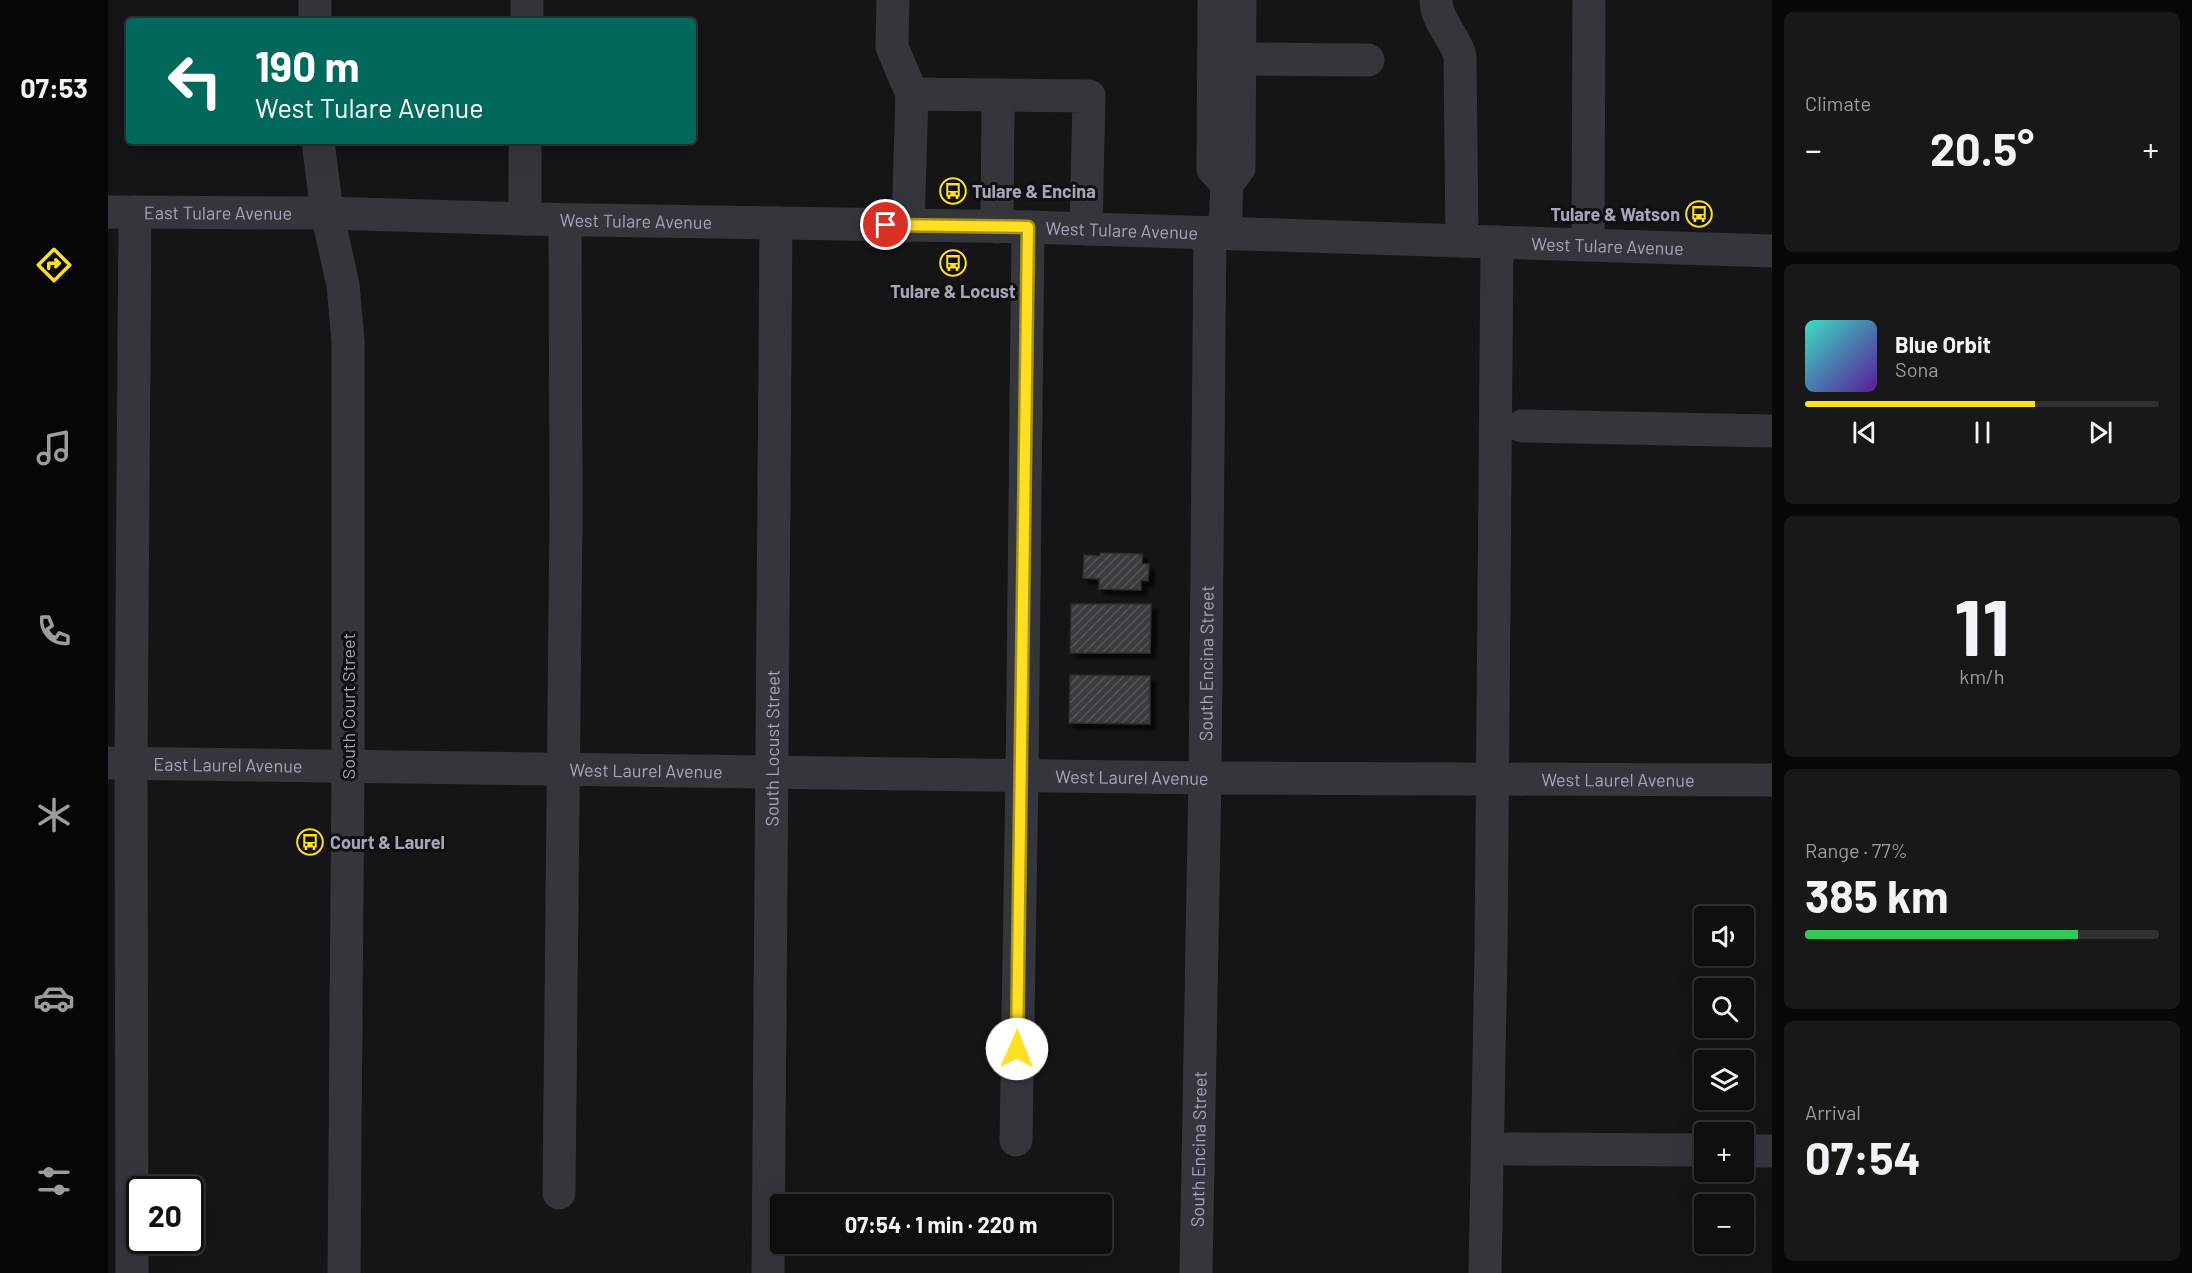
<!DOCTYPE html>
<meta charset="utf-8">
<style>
body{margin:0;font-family:Barlow,sans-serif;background:#191819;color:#f1f3f6;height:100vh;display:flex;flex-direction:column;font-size:22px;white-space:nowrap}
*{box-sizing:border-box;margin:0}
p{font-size:20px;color:#9c9c9f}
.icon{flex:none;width:33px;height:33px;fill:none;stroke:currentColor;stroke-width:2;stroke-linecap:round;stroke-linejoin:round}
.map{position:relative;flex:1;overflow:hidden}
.details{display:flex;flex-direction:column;gap:12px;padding:12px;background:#090809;width:420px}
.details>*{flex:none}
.hud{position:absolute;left:18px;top:18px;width:570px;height:126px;border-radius:6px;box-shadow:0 6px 24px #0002,0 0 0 2px #302f30;background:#00695c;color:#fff;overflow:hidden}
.fabs{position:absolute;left:1586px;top:906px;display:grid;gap:12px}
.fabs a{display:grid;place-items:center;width:60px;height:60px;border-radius:6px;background:#100f10;box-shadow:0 6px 24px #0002,0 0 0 2px #302f30;font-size:30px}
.speed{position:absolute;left:18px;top:1176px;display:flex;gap:12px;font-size:30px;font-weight:700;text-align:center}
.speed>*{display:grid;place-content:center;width:78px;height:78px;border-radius:50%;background:#100f10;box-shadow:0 6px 24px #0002,0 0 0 2px #302f30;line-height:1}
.speed .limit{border:3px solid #111;border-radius:9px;background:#fff;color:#111}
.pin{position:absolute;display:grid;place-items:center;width:51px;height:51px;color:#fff;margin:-26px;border:3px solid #fff;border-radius:50%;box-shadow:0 2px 6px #0007}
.me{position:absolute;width:66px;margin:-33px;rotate:1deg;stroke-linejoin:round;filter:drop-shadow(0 0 4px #0008)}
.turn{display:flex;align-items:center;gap:21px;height:126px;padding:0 30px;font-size:27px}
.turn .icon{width:78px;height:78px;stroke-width:2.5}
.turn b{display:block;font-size:42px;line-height:51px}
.big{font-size:45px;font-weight:700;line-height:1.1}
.details .tile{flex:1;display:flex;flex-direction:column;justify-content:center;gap:9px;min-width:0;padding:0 21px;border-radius:9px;background:#191819}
.details .dial{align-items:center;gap:0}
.dial b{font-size:78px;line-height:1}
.song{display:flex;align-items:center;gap:18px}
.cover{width:72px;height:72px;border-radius:9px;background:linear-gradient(135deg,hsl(170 70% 55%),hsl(270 70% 35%))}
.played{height:6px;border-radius:3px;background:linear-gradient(90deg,#ffdf23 65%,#302f30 65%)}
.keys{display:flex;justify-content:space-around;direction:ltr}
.heat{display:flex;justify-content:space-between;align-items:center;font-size:33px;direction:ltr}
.charge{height:9px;border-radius:4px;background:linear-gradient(90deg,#34c759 77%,#302f30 0)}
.trip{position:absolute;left:662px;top:1194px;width:342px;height:60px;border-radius:6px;background:#100f10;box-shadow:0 6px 24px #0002,0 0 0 2px #302f30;font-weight:700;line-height:60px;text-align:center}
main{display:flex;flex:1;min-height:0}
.tabs{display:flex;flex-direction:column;width:108px;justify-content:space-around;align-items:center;background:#060606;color:#9c9c9f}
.tabs .icon{width:42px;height:42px}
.tabs .active{color:#ffdf23}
.tabs b{font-size:27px;color:#f1f3f6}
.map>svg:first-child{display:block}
</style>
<main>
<nav class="tabs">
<b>07:53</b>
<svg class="icon active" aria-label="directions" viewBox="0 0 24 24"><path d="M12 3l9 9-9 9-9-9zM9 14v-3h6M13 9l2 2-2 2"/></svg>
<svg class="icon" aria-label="music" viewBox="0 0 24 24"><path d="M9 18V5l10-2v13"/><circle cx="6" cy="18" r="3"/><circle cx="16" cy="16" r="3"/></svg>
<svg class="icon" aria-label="phone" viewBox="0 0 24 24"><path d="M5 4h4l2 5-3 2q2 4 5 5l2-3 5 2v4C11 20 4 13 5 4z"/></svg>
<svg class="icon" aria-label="climate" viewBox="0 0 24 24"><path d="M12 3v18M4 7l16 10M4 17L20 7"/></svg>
<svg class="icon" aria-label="car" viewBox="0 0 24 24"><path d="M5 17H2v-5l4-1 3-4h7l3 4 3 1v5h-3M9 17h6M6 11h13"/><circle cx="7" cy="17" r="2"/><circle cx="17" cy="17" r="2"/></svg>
<svg class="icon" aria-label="filters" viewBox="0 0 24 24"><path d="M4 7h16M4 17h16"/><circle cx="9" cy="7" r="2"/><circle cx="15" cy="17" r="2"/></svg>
</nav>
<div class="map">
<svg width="1664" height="1273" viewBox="0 0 1664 1273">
<defs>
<pattern id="building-hatch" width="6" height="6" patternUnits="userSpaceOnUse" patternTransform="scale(1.5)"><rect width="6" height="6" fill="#3c3b41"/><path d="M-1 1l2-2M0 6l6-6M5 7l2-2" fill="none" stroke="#55545a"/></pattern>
<filter id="shadow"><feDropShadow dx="5.5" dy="5.5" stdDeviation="1.5" flood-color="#0009"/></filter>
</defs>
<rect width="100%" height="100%" fill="#151416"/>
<g fill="url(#building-hatch)" stroke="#2f2e32" stroke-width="1.5" filter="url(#shadow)">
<polygon points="992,553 1034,554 1034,564 1041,564 1040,581 1033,580 1033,590 991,589 991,579 975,578 976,555 992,556"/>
<polygon points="963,604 1043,604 1042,653 962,653"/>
<polygon points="962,675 1042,676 1042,724 961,723"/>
</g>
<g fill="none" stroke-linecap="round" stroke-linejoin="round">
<g stroke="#35353c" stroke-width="33">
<polyline points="207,0 207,21"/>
<polyline points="785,0 784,47 804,94 800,226"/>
<polyline points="1106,0 1105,169 1119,184"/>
<path d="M1328,0C1328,21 1347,37 1352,56L1354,241"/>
<polyline points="419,21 419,0"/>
<polyline points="1132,59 1260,60"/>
<polyline points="804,94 981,96 978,229"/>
<polyline points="210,141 219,213 235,285 240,341 240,765 236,1273"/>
<path id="s1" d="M0,212L219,213L417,219L920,227L1664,251"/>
<polyline points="417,219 417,141"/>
<polyline points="889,227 890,95"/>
<polyline points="1117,233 1119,184 1131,168 1132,0"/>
<polyline points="1480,245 1481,0"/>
<polyline points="1414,426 1664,431"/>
<path id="s2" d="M0,763L1097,778L1664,780"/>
<polyline points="908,1140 914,775 920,227"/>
<polyline points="1400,1149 1596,1150"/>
<polyline points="1635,1151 1664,1151"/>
<polyline points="451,1193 458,516 457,220"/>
<polyline points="24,1273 23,764 27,212"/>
<path id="s3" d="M660,1273L668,223"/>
<path id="s4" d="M1088,1273L1097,778L1102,232"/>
<polyline points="1377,1273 1383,951 1389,242"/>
</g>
</g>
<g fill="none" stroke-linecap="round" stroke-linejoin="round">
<g stroke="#a69117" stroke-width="15">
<polyline id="route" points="778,225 920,227 909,1049"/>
</g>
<use href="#route" stroke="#ffdf23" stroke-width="10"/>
</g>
<defs>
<g id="bus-ring" transform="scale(1.35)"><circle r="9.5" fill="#100f11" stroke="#ffdf23" stroke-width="1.5"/><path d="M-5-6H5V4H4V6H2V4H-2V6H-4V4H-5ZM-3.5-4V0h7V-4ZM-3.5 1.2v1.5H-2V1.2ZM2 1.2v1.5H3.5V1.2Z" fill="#ffdf23"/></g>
</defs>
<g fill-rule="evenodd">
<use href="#bus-ring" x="845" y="191"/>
<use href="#bus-ring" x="1591" y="214"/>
<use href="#bus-ring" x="845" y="263"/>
<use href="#bus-ring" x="202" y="842"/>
</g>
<g text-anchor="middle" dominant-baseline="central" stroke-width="6" stroke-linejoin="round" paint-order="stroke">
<g font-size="18" font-weight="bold" fill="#a5a7b8" stroke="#100f11" text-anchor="start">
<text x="864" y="191">Tulare &amp; Encina</text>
<text x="1572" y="214" text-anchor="end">Tulare &amp; Watson</text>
<text x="845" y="291" text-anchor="middle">Tulare &amp; Locust</text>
<text x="222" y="842">Court &amp; Laurel</text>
</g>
<g font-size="18" fill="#a5a7b8" stroke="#100f11">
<text stroke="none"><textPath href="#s1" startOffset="110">East Tulare Avenue</textPath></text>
<text stroke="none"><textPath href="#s1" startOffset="528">West Tulare Avenue</textPath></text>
<text stroke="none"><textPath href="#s1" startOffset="1014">West Tulare Avenue</textPath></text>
<text stroke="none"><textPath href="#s1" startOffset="1500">West Tulare Avenue</textPath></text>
<text stroke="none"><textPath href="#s4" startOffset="610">South Encina Street</textPath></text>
<text transform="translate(240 706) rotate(-90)">South Court Street</text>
<text stroke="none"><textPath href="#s3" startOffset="525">South Locust Street</textPath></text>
<text stroke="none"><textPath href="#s2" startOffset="120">East Laurel Avenue</textPath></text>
<text stroke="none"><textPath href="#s2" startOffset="538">West Laurel Avenue</textPath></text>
<text stroke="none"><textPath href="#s2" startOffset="1024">West Laurel Avenue</textPath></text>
<text stroke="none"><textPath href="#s2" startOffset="1510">West Laurel Avenue</textPath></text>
<text stroke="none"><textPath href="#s4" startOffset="124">South Encina Street</textPath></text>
</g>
</g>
</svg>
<div class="fabs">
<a><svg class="icon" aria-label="sound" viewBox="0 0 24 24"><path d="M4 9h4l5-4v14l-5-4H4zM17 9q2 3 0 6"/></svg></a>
<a><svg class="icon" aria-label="search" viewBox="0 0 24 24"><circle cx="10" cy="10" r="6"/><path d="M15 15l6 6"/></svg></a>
<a><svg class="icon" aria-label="layers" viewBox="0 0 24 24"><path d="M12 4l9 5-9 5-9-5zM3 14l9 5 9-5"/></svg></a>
<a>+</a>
<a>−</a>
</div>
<div class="speed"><div class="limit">20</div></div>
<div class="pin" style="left:778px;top:225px;background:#d93025"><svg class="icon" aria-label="arrive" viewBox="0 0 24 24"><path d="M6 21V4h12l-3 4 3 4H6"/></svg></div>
<svg class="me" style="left:909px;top:1049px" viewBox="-20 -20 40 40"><circle r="19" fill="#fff"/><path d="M0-13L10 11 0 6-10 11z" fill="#ffdf23"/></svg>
<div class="trip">07:54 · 1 min · 220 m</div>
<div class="hud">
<div class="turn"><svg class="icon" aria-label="left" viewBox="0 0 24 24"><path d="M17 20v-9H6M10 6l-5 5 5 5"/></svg><div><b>190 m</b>West Tulare Avenue</div></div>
</div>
</div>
<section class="details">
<div class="tile"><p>Climate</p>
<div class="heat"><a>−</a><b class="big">20.5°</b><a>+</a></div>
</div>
<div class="tile">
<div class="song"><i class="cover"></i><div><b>Blue Orbit</b><p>Sona</p></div></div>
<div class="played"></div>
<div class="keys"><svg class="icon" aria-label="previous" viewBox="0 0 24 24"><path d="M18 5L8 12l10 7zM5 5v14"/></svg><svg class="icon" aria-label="pause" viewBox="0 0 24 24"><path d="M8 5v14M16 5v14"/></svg><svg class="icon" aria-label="next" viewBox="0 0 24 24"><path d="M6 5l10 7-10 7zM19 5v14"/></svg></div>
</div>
<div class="tile dial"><b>11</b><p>km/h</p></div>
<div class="tile"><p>Range · 77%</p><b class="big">385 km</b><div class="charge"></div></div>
<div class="tile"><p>Arrival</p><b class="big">07:54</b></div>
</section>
</main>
